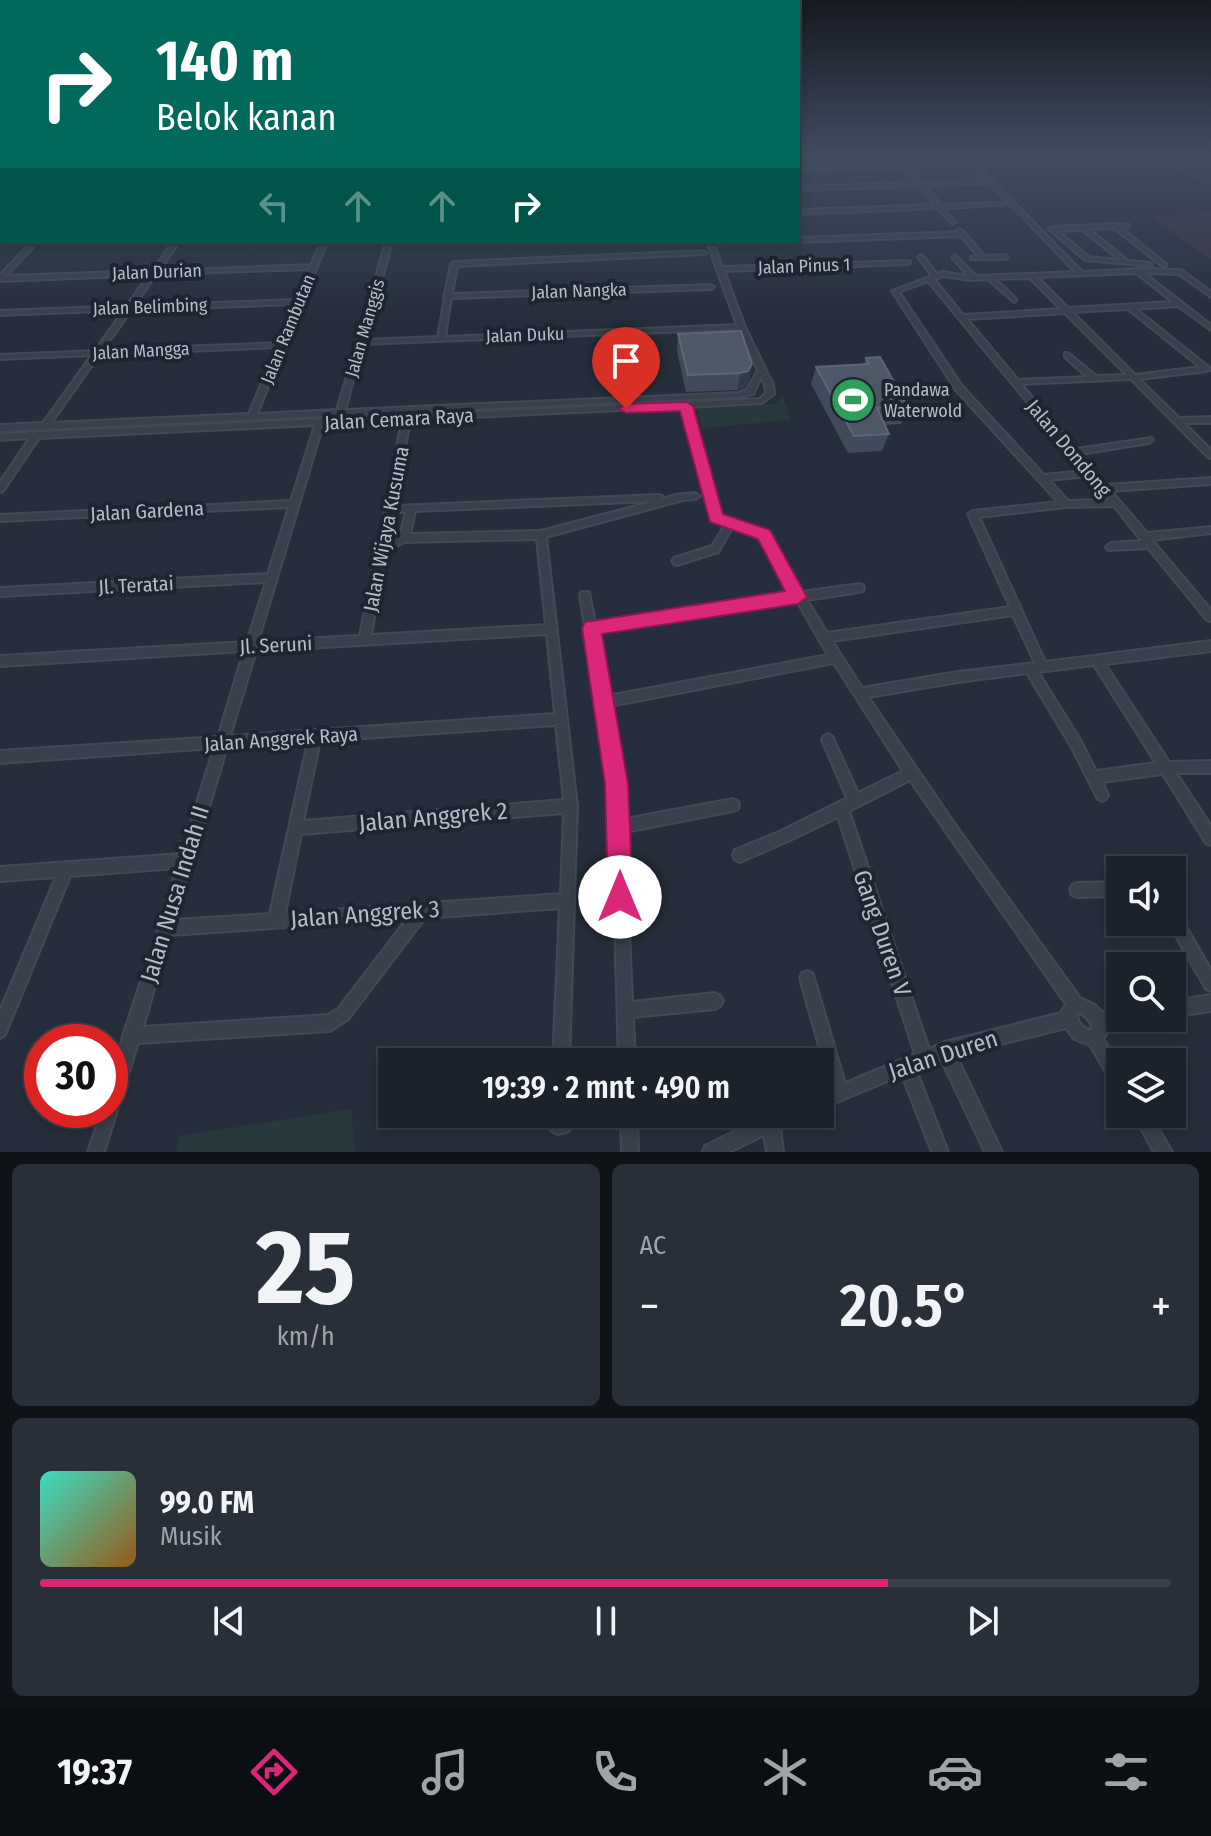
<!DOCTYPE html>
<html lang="id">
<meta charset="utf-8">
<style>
body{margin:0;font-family:"Fira Sans Condensed",sans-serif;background:#292f38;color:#f1f3f6;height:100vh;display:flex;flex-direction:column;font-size:30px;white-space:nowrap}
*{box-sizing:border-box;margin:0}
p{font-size:26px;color:#a0a4a9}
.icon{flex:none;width:44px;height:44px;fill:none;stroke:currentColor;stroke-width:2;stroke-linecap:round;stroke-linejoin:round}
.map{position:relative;height:1152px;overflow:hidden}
.side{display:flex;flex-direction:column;gap:12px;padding:12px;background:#0f1318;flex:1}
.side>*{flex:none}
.top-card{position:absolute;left:0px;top:0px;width:800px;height:244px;box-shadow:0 4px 12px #0003,0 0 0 2px #3a3f48;background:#00695c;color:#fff;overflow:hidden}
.buttons{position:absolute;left:1106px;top:856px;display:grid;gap:16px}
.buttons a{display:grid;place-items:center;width:80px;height:80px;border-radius:0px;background:#1c222c;box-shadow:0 4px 12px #0003,0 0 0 2px #3a3f48;font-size:40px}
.speed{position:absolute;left:24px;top:1024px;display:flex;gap:16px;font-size:40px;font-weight:700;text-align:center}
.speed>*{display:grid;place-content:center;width:104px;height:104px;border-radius:50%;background:#1c222c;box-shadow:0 4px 12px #0003,0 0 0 2px #3a3f48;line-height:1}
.speed .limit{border:12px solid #d22;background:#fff;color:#111}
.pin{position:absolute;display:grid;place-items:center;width:68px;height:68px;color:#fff;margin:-82px -34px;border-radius:50% 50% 50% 0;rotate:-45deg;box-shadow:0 0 8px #0007}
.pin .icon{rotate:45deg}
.me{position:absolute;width:88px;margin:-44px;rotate:0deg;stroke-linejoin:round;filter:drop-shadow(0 0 6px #0008)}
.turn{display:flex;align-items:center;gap:28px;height:168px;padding:0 24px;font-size:36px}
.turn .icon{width:104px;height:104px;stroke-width:2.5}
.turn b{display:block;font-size:56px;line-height:68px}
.lanes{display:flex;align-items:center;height:76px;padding:0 24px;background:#0003;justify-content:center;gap:40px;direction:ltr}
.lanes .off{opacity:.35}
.big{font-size:60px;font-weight:600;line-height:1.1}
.side .tile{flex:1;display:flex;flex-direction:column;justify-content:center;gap:12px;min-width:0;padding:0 28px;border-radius:12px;background:#292f38}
.side .dial{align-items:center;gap:0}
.dial b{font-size:104px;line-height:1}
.song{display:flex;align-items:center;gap:24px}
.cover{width:96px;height:96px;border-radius:12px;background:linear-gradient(135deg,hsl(170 70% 55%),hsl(30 70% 35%))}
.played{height:8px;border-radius:4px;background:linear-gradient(90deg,#db2777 75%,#3a3f48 75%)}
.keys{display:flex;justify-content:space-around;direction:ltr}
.heat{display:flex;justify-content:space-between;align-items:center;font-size:44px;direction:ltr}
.side .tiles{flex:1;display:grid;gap:12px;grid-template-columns:1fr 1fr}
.tile:last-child{grid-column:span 2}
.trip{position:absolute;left:378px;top:1048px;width:456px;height:80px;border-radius:0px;background:#1c222c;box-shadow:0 4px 12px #0003,0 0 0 2px #3a3f48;font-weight:600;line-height:80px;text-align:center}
.tabs{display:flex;height:128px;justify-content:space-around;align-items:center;background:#0b0e12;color:#a0a4a9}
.tabs .icon{width:56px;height:56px}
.tabs .selected{color:#db2777}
.tabs b{font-size:36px;color:#f1f3f6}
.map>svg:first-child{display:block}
</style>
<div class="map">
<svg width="1211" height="1152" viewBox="0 0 1211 1152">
<rect width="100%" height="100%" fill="#262e3b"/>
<g fill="#363440">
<polygon points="1157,157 1211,157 1211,190"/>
<polygon points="1211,213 1211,260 1151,217"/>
</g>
<g fill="#27393c">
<polygon points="782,393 791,420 702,428 697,409 767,405 777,403"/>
<polygon points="351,1109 355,1152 176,1152 179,1136"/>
</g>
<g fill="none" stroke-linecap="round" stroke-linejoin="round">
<g stroke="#424955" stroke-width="4">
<g id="minor">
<path d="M896,157H900L907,164L971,163L966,157H970L1082,272L1137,269L1181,270L1211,292V297L1179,274L1144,273L1211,325V330L1178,306L1136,309L1211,369L1207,371L1139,379L1179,418L1211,417V423H1184L1211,450V458L1208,457L1131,379L1021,384L1076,449L1152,438L1153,440L1149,443L1080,454L1106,485L1211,478V484L1111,491L1147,533L1211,527V533L1152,540L1211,610V621L1207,620L1148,548L1108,550L1106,547L1111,543L1142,541L1114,506L1066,507L979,517L1045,662L1211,641V651L1105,664L1169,762L1211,761V773H1176L1211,826V845L1206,843L1163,774L1102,782L1108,795L1106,799L1102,801L1098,799L1071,746L1027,673L958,682L868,697L958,829L1080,998L1095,1005L1101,1012L1120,1009V1018H1127L1125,1022L1107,1026L1108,1031L1103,1039L1120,1065V1088L1114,1086L1090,1045L1074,1039L1066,1028L956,1055L1002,1152H985L941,1059L916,1070L948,1152H932L902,1075L820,1109V1093L831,1088L800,978L802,973L807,971L812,973L814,978L845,1083L915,1054L838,817L788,841L740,862L735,860L733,855L735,850L779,832L847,798L822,740L824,736L828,734L832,736L858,793L903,771L834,663L610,706L623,784L625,819L733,799L738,801L739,805L738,809L733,811L625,832L632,1002L715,993L720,996L723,1001L720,1006L715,1009L633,1017L635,1062H619L611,784L580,595L581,592H589L595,623L793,594L763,539L732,528L718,552L677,565L674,564L672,561L674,558L712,546L725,525L713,520L711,518L682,407L410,420L395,506L659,495L662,496L663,499L675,495L695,493L700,496L695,499L683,500L546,537L577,806L569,1062H553L560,908L425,918L348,1019L330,1031L138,1043L104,1152H88L102,1110H110V1083L123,1036L158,930L157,928L177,868L70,876L5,1035L0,1038V1011L56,877L0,881V867L181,854L214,748L0,763V751L218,737L244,651L0,666V656L247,642L266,582L0,596V588L268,574L289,507L0,521V515L291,501L315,425L39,438L3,491L0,492V482L30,438L0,440V434L760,399L766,393L765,385L761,377L753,394L738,397L0,431V425L43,423L92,355L0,359V355L95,351L124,310L0,315V311L127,306L149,275L0,281V275L32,242H38L6,276L152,271L173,242H179L159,271L311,265L321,242H327L257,414L337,410L386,242H392L365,340L438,337L445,297L444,296L445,294L451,264L454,262L703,251L706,253L705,254L457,266L452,294L711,285L714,287L711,289L451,298L445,337L737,325L707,242H736L733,244L714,245L722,267L910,261V263L908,264L724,271L745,327L773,385L774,394L762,403L690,407L720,516L769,535L802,592L859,584L863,585L864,588L863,591L859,592L807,600L827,633L1010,607L968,514L973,511L1058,502L956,390L892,291L932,276L918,257L921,255L923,256L937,274L943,272L968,276L952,257L955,255L976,276L1075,272L1011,204L943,208L955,222L952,224L938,208L798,214V210L935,205L919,186L798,190V186L917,183L904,168L798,171V167L902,165ZM973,166L988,180L922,182L909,167ZM990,183L1009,203L941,205L925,186ZM310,269L297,300L134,306L156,274ZM1136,273L1173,302L1068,308L1037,277ZM943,276L972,280L988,279L1014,302L1016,301V299L995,279L1030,278L1061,309L963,315L934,279ZM928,281L1084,471L1044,475L962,386L899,292ZM295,304L279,343L103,350L131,310ZM1128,309L1200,367L1135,375L1072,312ZM1065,313L1127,375L1096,376L1068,353H1065V357L1087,377L1018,380L967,319ZM738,329L758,370L747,390L738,393L345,410L363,344ZM277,347L249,414L51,423L99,355ZM402,421L360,636L258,641L323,424ZM1089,476L1108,500L1068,501L1049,480ZM655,501L541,531L410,534L415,511ZM393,512H406L400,536L388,542ZM537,539L546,625L371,635L386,551L405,542ZM797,601L828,655L608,696L597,632ZM1013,615L1035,663L958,672L862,688L832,641ZM547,634L555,714L230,736L256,651ZM1094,665L1156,763L1096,771L1079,738L1038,672ZM556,725L564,800L303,821L320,741ZM308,742L270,914L175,920L227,747ZM910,780L1066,1004L1061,1013L945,1042L929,1049L849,811ZM564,813L561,894L285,913L301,834ZM407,919L338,1009L328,1015L143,1027L170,935ZM1079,1013C1086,1016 1091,1021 1092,1029L1091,1030C1083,1029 1078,1023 1077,1015Z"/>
<path d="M1115,224L1129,225V227L1121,228L1166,264V266H1162L1114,228L1089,229L1128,261L1150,263L1152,264V266L1085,260L1049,229L1052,227ZM1082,230L1120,260L1089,257L1058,231Z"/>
<polygon points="960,229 965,233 984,256 1005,255 1008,257 1005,259 971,259 971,257 978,256 961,236 798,242 798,238 958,232 957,231"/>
<polygon points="1120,882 1120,896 1077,897 1072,895 1070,890 1072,885 1077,883"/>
<polygon points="1172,909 1177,911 1211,970 1211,991 1206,989 1168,922 1172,922"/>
<polygon points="1211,995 1211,1011 1172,1017 1172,1001"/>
<path d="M540,1114H559L560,1115L561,1114H579L569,1131L558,1134C549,1131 543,1123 540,1114Z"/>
<polygon points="621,1114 637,1114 638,1152 622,1152"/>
<polygon points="770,1114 797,1114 795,1120 780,1127 783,1152 767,1152 764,1135 729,1152 703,1152 705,1146"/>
<polygon points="1133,1114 1150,1114 1172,1152 1154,1152"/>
</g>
</g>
<g stroke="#424955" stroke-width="4">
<g id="tertiary">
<rect x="0" y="183" width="2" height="4"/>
<rect x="0" y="221" width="2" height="6"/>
<rect x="0" y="231" width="2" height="5"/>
</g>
</g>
<use href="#minor" fill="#39404c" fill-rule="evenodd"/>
<use href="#tertiary" fill="#39404c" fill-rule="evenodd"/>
</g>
<g fill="#414a5a">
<polygon points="678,334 752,364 749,381 745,388 737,390 686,392 677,351"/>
<polygon points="866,358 908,407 901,424 885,425 889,434 882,451 848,453 811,384 816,367 864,364"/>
</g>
<polygon fill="#313a49" points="752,364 749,381 745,388 737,390 740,373"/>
<g fill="#4d5766" stroke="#5e6675" stroke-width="2">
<polygon points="741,331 752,364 748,371 740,373 688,375 678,334"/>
<polygon points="880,357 908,407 877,408 889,434 854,436 816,367 869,364 866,358"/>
</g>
<linearGradient id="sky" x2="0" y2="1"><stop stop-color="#151920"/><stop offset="0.49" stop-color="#414c60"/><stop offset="1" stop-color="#414c60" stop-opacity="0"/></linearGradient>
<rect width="1211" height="318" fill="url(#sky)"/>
<polygon fill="#db2777" stroke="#8e194d" stroke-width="2" points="686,402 693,406 723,514 770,530 807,597 798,604 602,634 628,784 633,897 629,906 620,910 611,906 608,897 605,784 582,628 585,622 785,591 758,539 710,522 680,411 626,413 619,409 626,404"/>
<defs>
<g id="stadium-disc" transform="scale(2.3)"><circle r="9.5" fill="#2e9e5b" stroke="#1e2531"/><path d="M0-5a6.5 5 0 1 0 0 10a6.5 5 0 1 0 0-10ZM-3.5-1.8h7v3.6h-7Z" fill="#fff"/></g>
</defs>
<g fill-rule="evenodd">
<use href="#stadium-disc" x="853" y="400"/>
</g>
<g text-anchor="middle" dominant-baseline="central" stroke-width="8" stroke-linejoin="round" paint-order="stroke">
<g font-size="18" fill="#b5bbc7" stroke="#1e2531">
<text transform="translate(804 266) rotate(-2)">Jalan Pinus 1</text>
<text transform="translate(157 272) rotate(-2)">Jalan Durian</text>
<text transform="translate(579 291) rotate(-2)">Jalan Nangka</text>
<text transform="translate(150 307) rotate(-2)">Jalan Belimbing</text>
<text transform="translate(365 328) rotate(-74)">Jalan Manggis</text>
<text transform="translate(288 329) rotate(-68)">Jalan Rambutan</text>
<text transform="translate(525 335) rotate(-2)">Jalan Duku</text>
<text transform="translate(141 351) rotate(-3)">Jalan Mangga</text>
</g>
<g font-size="18" fill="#b5bbc7" stroke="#1e2531" text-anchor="start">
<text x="884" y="390">Pandawa<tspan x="884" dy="21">Waterwold</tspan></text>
</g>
<g font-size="20" fill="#b5bbc7" stroke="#1e2531">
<text transform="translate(399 419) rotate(-3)">Jalan Cemara Raya</text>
<text transform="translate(1069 448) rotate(50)">Jalan Dondong</text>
<text transform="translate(147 511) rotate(-3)">Jalan Gardena</text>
<text transform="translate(386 529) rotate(-79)">Jalan Wijaya Kusuma</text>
<text transform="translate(136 585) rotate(-3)">Jl. Teratai</text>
<text transform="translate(276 645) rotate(-3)">Jl. Seruni</text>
<text transform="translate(281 739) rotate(-4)">Jalan Anggrek Raya</text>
</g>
<g font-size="24" fill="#b5bbc7" stroke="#1e2531">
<text transform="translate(433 817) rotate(-5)">Jalan Anggrek 2</text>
<text transform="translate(175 894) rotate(-73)">Jalan Nusa Indah II</text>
<text transform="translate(365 914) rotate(-4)">Jalan Anggrek 3</text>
<text transform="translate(882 933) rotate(71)">Gang Duren V</text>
<text transform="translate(943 1055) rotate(-18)">Jalan Duren</text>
</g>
</g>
</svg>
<div class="buttons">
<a><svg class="icon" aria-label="sound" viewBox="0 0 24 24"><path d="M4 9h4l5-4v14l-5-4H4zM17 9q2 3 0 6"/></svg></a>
<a><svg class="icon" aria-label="search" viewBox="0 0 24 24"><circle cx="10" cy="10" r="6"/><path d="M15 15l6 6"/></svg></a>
<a><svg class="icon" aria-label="layers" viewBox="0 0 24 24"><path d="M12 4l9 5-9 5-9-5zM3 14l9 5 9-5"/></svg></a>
</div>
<div class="speed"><div class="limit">30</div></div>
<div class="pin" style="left:626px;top:409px;background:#d93025"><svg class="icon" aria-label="arrive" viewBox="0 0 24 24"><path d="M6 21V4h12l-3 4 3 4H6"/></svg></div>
<svg class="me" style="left:620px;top:897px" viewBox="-20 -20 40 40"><circle r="19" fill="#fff"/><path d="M0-13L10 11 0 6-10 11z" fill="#db2777"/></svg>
<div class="trip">19:39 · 2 mnt · 490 m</div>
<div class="top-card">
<div class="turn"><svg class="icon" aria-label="right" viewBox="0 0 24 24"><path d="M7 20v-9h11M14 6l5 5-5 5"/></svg><div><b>140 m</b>Belok kanan</div></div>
<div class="lanes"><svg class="icon off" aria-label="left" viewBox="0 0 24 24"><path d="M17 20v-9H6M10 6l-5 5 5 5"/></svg><svg class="icon off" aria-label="ahead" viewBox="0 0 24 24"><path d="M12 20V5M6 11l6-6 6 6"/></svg><svg class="icon off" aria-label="ahead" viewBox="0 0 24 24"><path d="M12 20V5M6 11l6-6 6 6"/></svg><svg class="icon" aria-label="right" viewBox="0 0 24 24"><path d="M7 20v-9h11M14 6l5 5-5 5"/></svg></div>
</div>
</div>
<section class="side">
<div class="tiles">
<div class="tile dial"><b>25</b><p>km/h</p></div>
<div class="tile"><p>AC</p>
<div class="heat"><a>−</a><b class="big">20.5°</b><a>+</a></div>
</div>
<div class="tile">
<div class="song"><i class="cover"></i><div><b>99.0 FM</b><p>Musik</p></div></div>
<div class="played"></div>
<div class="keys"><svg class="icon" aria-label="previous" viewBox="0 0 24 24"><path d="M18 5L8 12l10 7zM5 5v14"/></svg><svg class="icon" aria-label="pause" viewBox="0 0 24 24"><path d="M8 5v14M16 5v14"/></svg><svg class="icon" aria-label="next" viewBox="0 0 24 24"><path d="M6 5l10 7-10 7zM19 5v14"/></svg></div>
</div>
</div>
</section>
<nav class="tabs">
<b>19:37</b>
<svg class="icon selected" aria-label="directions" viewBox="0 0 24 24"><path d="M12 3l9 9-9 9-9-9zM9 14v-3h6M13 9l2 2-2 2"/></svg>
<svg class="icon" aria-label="music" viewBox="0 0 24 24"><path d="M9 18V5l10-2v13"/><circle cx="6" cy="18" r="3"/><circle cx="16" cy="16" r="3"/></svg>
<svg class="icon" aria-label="phone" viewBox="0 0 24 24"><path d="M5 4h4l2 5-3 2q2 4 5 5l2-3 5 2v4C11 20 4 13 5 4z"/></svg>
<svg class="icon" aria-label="climate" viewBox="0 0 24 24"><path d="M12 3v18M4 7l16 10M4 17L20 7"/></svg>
<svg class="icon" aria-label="car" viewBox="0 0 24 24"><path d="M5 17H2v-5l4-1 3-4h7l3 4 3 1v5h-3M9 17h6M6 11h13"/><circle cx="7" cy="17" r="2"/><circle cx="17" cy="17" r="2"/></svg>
<svg class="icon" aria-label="filters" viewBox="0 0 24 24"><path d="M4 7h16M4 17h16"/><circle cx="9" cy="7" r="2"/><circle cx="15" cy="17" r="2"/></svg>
</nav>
